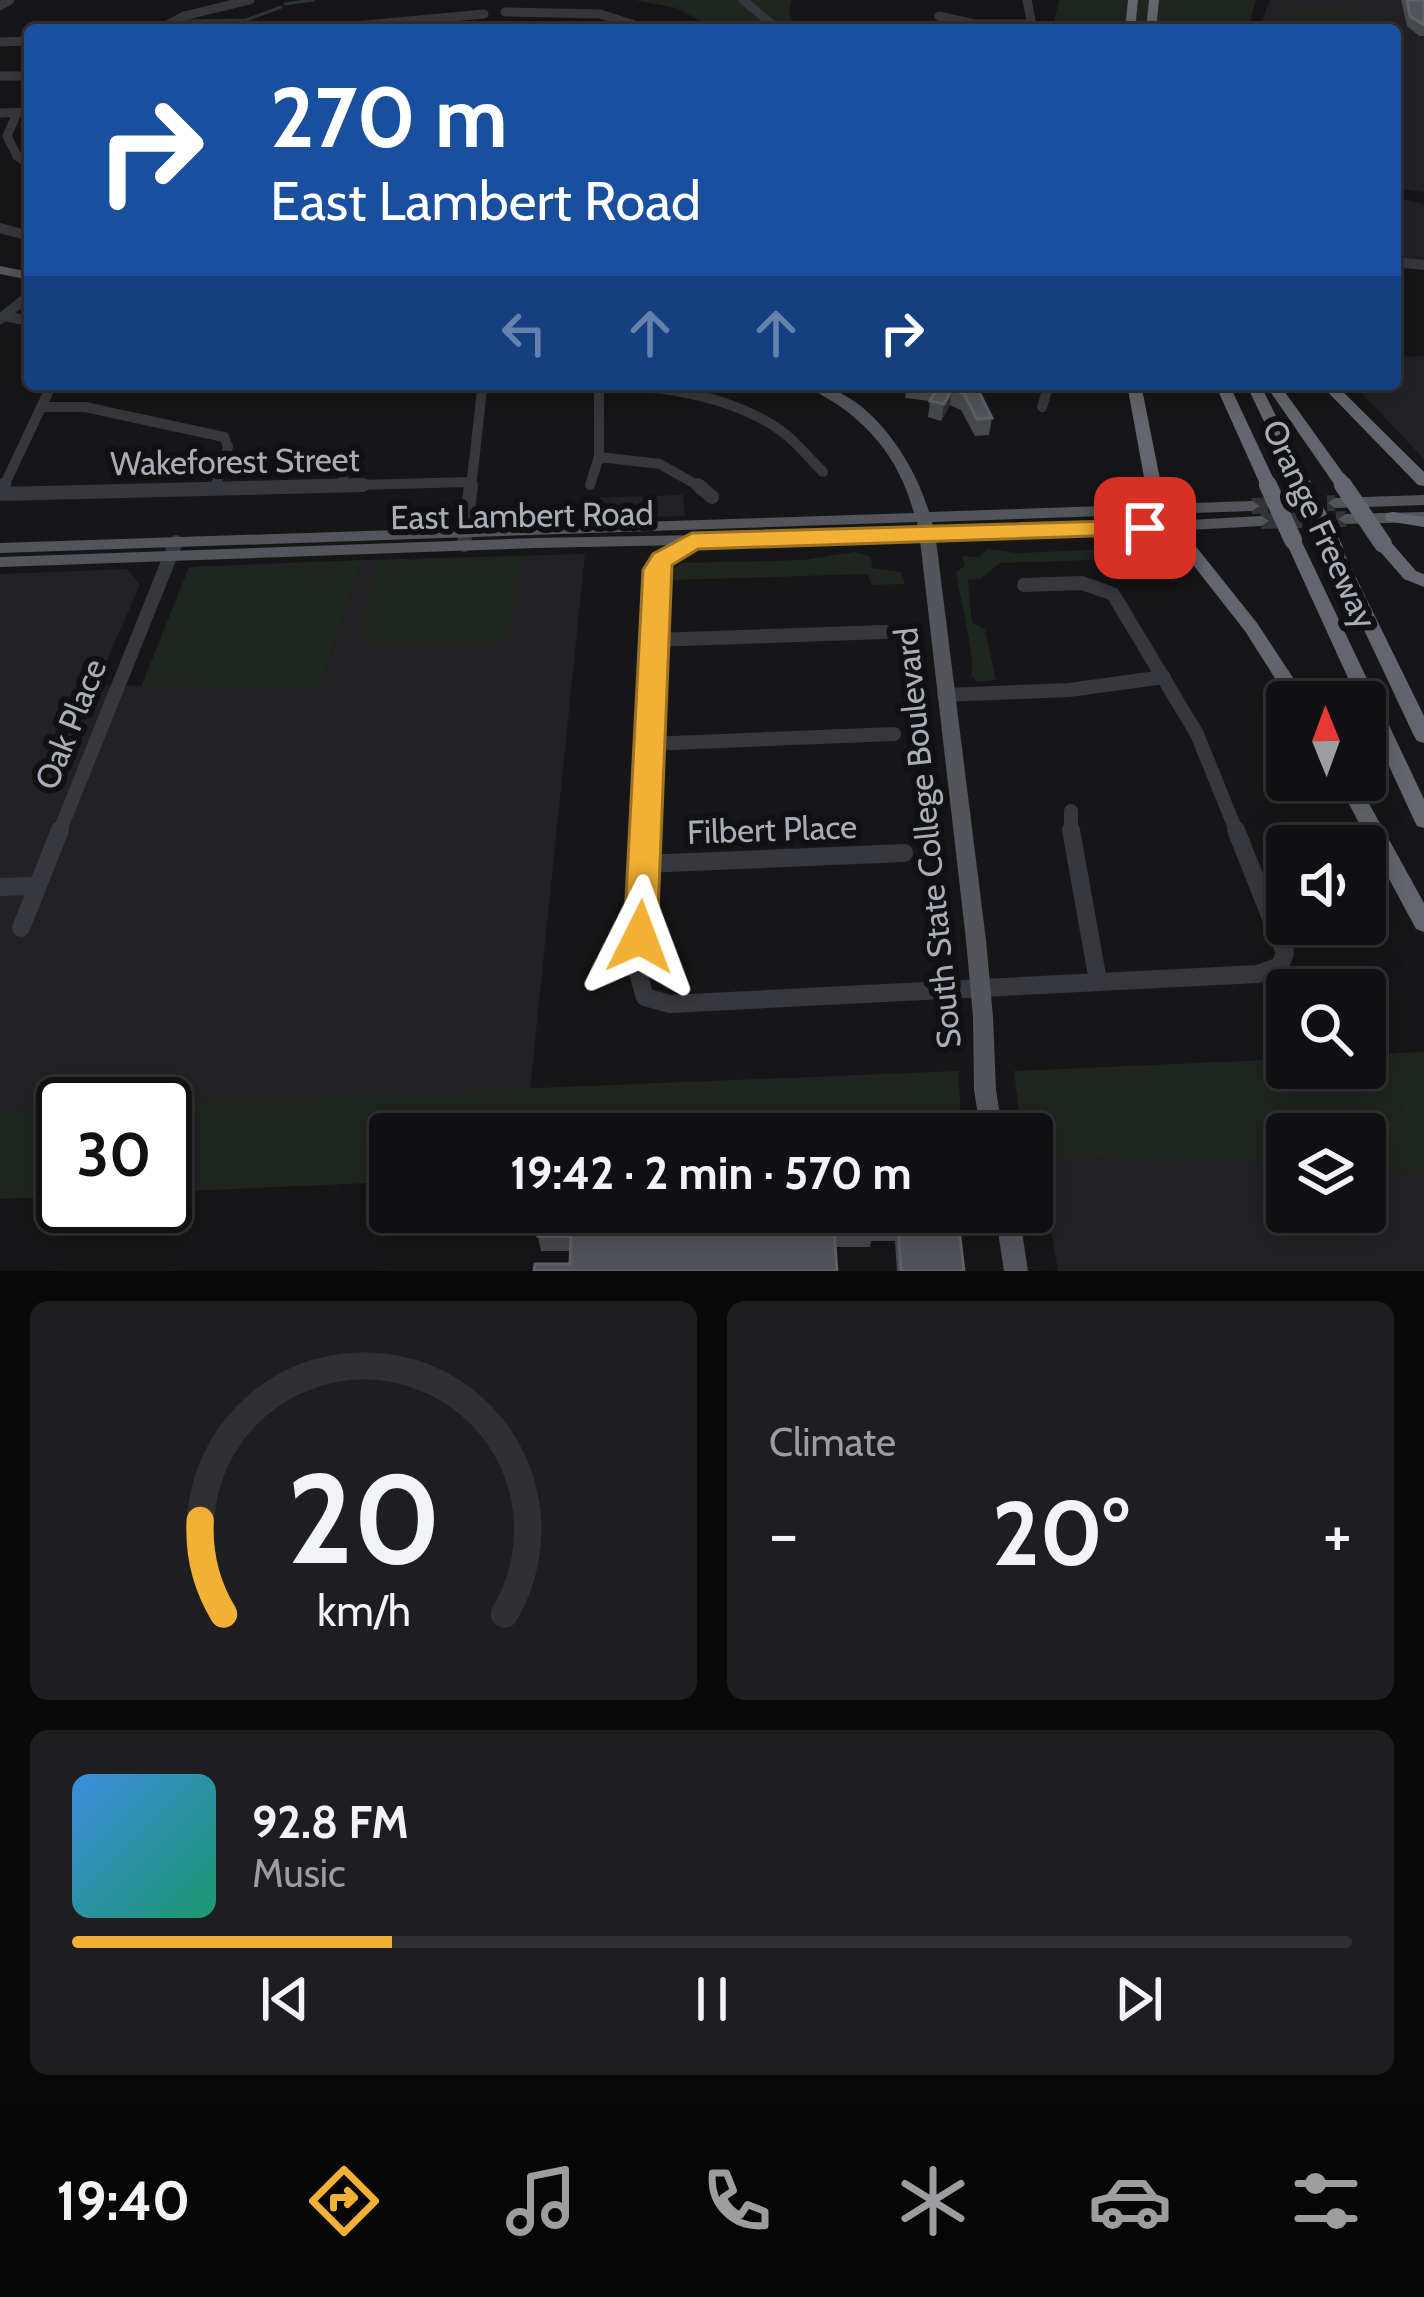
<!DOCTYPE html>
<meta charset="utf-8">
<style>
body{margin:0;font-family:Cabin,sans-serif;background:#1e1e20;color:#f1f3f6;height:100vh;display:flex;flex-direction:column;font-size:45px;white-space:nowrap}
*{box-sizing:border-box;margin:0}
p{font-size:39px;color:#9c9d9f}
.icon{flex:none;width:66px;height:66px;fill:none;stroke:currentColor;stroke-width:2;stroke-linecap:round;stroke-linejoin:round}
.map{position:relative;height:1271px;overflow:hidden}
.side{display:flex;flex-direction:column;gap:30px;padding:30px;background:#09090a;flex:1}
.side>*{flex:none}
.banner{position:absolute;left:24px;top:24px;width:1377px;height:366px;border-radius:12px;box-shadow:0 6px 30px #0003,0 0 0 3px #303032;background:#1a4fa0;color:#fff;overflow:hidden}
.needle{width:78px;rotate:359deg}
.fabs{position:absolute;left:1266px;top:681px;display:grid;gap:24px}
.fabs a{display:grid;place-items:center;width:120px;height:120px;border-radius:12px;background:#101012;box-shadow:0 6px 30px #0003,0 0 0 3px #303032;font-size:60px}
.speed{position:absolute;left:36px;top:1077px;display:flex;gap:24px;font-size:60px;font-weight:700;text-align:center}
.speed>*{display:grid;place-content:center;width:156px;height:156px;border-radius:50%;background:#101012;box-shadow:0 6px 30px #0003,0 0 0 3px #303032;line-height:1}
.speed .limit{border:6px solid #111;border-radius:18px;background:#fff;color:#111}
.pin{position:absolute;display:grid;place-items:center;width:102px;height:102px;color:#fff;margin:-51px;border-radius:24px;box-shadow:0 6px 18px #0006}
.me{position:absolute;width:132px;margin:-66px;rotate:3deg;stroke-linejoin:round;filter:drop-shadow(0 0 9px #0008)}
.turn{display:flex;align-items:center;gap:42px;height:252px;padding:0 48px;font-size:54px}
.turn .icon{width:156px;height:156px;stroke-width:2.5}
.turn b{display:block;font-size:84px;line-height:102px}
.lanes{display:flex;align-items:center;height:114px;padding:0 48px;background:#0003;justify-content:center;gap:60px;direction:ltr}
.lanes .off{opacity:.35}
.big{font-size:90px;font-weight:700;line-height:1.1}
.side .widget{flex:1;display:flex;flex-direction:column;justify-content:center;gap:18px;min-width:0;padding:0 42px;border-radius:18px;background:#1e1e20}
.side .dial{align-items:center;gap:0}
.dial svg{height:312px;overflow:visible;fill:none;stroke:#303032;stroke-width:7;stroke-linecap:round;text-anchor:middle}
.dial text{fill:#f1f3f6;stroke:none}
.song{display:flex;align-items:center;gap:36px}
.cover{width:144px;height:144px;border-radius:18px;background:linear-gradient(135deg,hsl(210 70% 55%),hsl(160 70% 35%))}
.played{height:12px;border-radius:6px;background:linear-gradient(90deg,#f2b134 25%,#303032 25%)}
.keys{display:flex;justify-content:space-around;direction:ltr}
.heat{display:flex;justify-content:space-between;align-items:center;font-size:66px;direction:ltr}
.side .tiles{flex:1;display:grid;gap:30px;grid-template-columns:1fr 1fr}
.widget:last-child{grid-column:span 2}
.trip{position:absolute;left:369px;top:1113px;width:684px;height:120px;border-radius:12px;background:#101012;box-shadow:0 6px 30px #0003,0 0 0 3px #303032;font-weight:700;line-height:120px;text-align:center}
.dock{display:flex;height:192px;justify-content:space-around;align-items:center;background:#060607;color:#9c9d9f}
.dock .icon{width:84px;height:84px}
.dock .selected{color:#f2b134}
.dock b{font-size:54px;color:#f1f3f6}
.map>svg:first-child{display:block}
</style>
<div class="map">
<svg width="1424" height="1271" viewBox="0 0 1424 1271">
<rect width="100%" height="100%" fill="#161618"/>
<g fill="#222225">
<polygon points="1270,0 1424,0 1424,192 1395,188 1395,30 1258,30"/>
<polygon points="1395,197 1424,204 1424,269 1395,268"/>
<polygon points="1424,356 1424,459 1353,384 1395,384 1395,357"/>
<polygon points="683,495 685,516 589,519 589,498"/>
<polygon points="585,554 530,1090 165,1105 63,1104 63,1110 0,1113 0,574 127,569 140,585 96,685 319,688 362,560"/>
<polygon points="1039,1156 1287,1166 1287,1212 1365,1212 1365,1169 1424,1171 1424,1271 1058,1271"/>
</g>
<g fill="#1e261f">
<polygon points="635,0 791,0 789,13 797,30 717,30 676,8"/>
<polygon points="1059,0 1256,0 1248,30 1052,30"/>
<polygon points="1296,9 1382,18 1387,30 1281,30 1280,25 1287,25 1289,10"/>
<path d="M1143,548L1152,558L1000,563L980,579L968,580L972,622L985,630L996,680L978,682L971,676C977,663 959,594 956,572L965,566L962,556L979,557L988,549L1016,553Z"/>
<polygon points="855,552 871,557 872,568 901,572 905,584 871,585 868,574 671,580 672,569 682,563 803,560"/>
<polygon points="521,556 511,627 507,638 497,644 370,643 359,635 377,562"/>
<polygon points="362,560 319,688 141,687 189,567"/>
<polygon points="1424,1052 1424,1171 1365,1169 1365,1134 1287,1134 1287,1166 1032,1156 1032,1134 1022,1134 1014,1071 1287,1059 1287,1068 1365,1068 1365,1054"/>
<polygon points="958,1071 962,1134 390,1134 390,1182 165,1192 165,1104 145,1104"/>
<polygon points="63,1109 63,1197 0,1199 0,1112"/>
</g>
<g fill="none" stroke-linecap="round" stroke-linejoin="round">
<g stroke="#2c353c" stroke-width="3">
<polyline points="285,4 313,0"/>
<polyline points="180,21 246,20 281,7"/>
</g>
<g stroke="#333438" stroke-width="16" stroke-dasharray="16 9" stroke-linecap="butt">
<polyline points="1252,506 1335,503"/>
<polyline points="1261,521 1346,519"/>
</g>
<g stroke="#37383d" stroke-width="9">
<polyline points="743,0 779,30"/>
<polyline points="1027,0 1033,30"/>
<polyline points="0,6 10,0"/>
<polyline points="505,12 600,14 650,30"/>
<polyline points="939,16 974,24 1032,24"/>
<polyline points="158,30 184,16 250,0"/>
<polyline points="311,30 484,14"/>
<polyline points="0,42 30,41"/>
<polyline points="0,76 30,76"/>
<polyline points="0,113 30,112"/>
<polyline points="17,113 7,136 17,156 30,165"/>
</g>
<g stroke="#37383d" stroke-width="10">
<polyline points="0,228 30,236"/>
<polyline points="1395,262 1424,265"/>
<polyline points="4,316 30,321"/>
<polyline points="0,319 30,295"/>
<path d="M387,384C504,391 686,359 784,433C798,444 810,459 823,472"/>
<polyline points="41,407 85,407 224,437 228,447 215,488"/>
<polyline points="1042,407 1049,384"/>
<polyline points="599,457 660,464 702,488"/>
<polyline points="590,485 599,457 599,384"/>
<polyline points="343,486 344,455"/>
<polyline points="3,488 52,384"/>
<polyline points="246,488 470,482"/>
<polyline points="471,488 482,390"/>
</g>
<g stroke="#37383d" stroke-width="14">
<polyline points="4,485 0,494 363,485"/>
<polyline points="698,485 712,497"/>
<polyline points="464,545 471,485"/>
<polyline points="1024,585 1082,583 1113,594 1197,734 1237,833"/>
<polyline points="653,640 885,632"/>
<polyline points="944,695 1069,690 1164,677"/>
<polyline points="648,744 894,734"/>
<polyline points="1071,811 1071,833"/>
<polyline points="59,833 176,542"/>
<polyline points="644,833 656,570 662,560 692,541"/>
</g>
<g stroke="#37383d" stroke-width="18">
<polyline points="644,830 638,973 645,997 670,1004 1258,974 1280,966 1285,953 1236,830"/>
<polyline points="1071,830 1098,981"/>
<polyline points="644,864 904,853"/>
<polyline points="0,887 37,886"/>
<polyline points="21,928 60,830"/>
</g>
<g fill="#53555c" fill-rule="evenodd">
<polygon points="0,266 30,272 30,280 0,274"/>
<path d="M804,384C865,384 914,460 929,512L1252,501L1260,506L1252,511L932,522L934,530L1045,528L1261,516L1269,521L1261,526L1045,538L936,540L986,940L993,1017L996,1090L1003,1134H981L974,1090L973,1017L966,940L920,540L535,548L0,567V557L535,538L918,531L917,522L0,553V543L914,513C902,470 881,437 845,410C832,400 817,393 804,384Z"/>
<polygon points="1424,495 1424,505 1335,508 1328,503 1335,498"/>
<polygon points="1424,512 1424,522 1346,524 1338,519 1346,514"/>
<polygon points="995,1212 1019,1212 1028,1271 1004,1271"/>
</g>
<g fill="#63666e" fill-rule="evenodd">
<polygon points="1128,0 1138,0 1135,30 1125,30"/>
<polygon points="1149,0 1159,0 1156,30 1146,30"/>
<polygon points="1127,384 1141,384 1166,509 1257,623 1309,702 1290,702 1245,631 1150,510"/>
<polygon points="1215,384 1229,384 1276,484 1274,488 1268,489 1260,484"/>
<polygon points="1246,384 1260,384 1310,484 1308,488 1302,489 1294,484"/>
<polygon points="1265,384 1279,384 1348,480 1346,484 1334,484"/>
<polygon points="1320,384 1335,384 1424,472 1424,486 1418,485"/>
<polygon points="1393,512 1424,517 1424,527 1387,521 1385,517 1387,513"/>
<polygon points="1293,535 1301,540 1424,799 1424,828 1417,826 1414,820 1365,714 1365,702 1359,702 1285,540"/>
<polygon points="1383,539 1389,540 1416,571 1424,574 1424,587 1404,579 1377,548 1375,544 1377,540"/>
<polygon points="1334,543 1342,549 1424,716 1424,743 1417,741 1414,736 1326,549"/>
<polygon points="1336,780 1356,780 1424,903 1424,932 1416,929"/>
</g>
<polyline stroke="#63666e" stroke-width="15" points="1340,480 1345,488"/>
<g stroke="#63666e" stroke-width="18">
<polyline points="1268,485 1293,540"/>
<polyline points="1302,485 1334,549"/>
<polyline points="1343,485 1383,544"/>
</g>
</g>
<g fill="#47494d">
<polygon points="1401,0 1424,0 1424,36 1419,36 1407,26"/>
<polygon points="907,384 975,384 992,418 989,435 975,436 961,410 950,405 941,421 928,417 930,401 905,398"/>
<polygon points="957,1212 964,1271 897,1271 895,1241 871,1241 870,1247 835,1247 570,1264 571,1251 541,1251 538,1236"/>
</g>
<polygon fill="#2f3033" points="952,389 950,405 941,421 944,404"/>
<g fill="#525359" stroke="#5f6168" stroke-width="3">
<polygon points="1407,0 1424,0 1424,25 1410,16"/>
<polygon points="932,384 975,384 992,418 977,419 964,394 952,389 944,404 930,401 939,385"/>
<polygon points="540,1212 957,1212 964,1271 901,1271 898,1226 872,1226 873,1232 834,1232 837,1271 534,1271 535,1264 570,1264 571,1236 538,1236"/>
</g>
<polygon fill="#f2b134" stroke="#9d7322" stroke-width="3" points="1145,520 1154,523 1158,528 1154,534 698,549 672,565 657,937 652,947 640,951 629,947 624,937 643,570 653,554 692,533"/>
<g text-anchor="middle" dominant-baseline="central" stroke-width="12" stroke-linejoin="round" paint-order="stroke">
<g font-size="33" fill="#a8adb8" stroke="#111113">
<text transform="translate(235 461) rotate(-1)">Wakeforest Street</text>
<text transform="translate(522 515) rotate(-1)">East Lambert Road</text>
<text transform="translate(1320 524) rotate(65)">Orange Freeway</text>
<text transform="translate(70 724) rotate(-68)">Oak Place</text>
<text transform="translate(772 829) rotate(-2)">Filbert Place</text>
<text transform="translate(927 838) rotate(-96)">South State College Boulevard</text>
</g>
</g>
</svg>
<div class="fabs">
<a><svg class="needle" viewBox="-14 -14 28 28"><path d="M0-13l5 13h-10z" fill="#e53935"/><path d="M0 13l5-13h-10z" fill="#9c9d9f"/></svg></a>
<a><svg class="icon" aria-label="sound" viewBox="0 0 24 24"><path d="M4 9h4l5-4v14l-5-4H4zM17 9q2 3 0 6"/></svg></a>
<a><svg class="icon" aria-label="search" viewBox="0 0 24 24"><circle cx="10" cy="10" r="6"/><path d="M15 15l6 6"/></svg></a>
<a><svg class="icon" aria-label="layers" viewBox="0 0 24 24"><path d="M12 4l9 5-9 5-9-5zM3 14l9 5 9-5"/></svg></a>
</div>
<div class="speed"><div class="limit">30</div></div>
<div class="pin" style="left:1145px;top:528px;background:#d93025"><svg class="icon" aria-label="arrive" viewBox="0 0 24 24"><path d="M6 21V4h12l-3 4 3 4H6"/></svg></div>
<svg class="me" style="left:640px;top:937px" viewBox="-20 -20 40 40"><path d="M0-17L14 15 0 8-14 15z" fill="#f2b134" stroke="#fff" stroke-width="4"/></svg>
<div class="trip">19:42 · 2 min · 570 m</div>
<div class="banner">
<div class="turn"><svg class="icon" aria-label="right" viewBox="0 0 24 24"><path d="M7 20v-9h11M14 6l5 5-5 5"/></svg><div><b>270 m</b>East Lambert Road</div></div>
<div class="lanes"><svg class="icon off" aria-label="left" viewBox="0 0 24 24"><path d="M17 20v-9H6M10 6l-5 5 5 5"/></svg><svg class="icon off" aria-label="ahead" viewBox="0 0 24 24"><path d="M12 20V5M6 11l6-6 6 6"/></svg><svg class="icon off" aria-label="ahead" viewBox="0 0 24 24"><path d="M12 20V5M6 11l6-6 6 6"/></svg><svg class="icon" aria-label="right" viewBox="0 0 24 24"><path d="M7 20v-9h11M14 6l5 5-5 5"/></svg></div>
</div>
</div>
<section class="side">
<div class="tiles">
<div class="widget dial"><svg viewBox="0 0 100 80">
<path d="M14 69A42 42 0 1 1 86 69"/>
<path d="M14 69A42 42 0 0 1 8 45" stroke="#f2b134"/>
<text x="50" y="56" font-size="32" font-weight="700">20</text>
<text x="50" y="72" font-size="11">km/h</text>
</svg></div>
<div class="widget"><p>Climate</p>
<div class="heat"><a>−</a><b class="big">20°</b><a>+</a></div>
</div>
<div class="widget">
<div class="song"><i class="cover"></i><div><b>92.8 FM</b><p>Music</p></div></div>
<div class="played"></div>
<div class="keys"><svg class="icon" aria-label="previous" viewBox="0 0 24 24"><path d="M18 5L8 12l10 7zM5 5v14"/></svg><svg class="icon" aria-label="pause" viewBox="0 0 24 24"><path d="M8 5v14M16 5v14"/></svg><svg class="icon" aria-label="next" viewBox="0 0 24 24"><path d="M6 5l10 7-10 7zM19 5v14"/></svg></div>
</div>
</div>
</section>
<nav class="dock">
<b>19:40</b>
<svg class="icon selected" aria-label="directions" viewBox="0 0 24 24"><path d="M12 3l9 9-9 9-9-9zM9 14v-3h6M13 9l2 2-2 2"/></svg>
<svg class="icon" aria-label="music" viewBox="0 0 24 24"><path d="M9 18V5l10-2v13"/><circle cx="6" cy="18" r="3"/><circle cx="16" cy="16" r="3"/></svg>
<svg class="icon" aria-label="phone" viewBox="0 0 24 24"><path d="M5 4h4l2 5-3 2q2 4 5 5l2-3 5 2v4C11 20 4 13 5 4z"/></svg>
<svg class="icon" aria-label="climate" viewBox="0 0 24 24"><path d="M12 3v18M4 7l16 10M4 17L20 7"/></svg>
<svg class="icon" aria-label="car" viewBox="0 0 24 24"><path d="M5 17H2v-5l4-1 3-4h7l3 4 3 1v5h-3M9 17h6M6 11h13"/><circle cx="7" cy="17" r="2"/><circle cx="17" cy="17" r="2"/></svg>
<svg class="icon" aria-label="filters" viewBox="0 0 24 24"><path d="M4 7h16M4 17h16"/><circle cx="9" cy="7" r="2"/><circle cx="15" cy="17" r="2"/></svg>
</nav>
